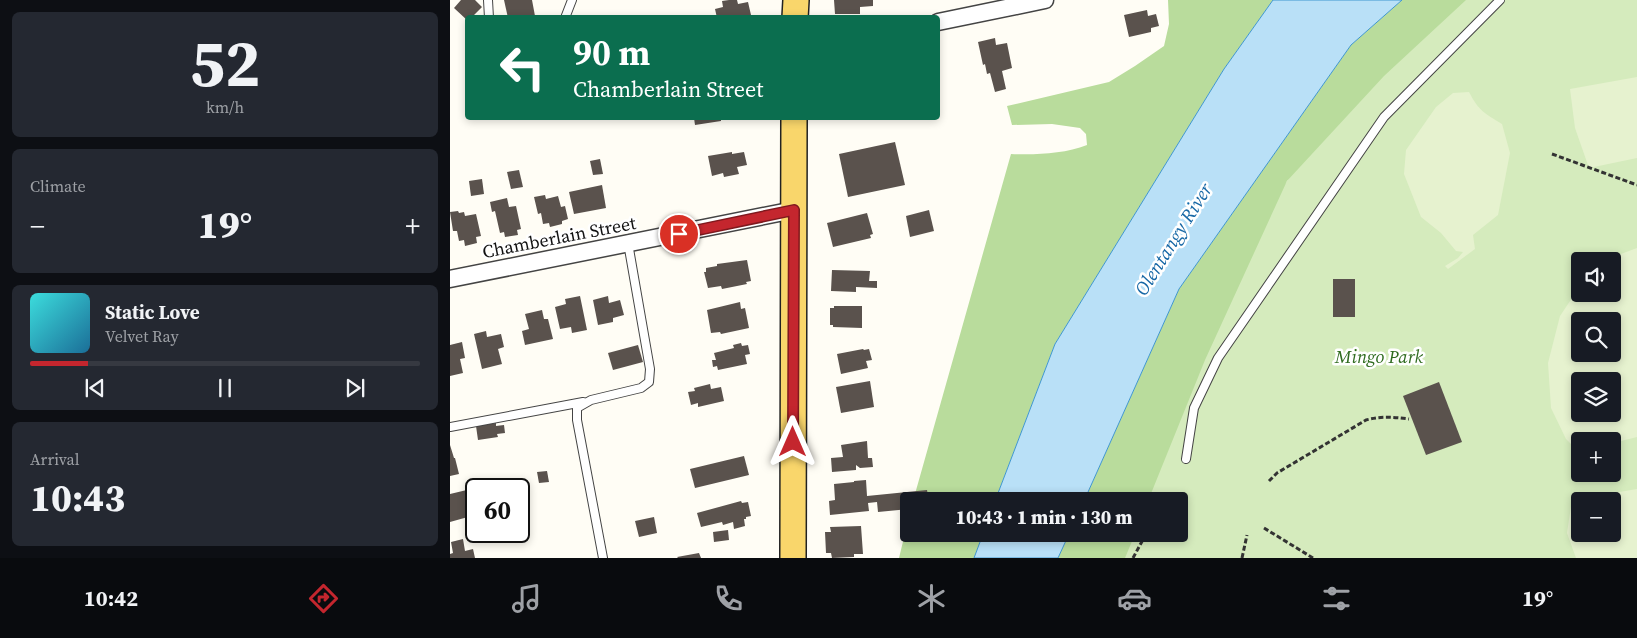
<!DOCTYPE html>
<meta charset="utf-8">
<style>
body{margin:0;font-family:"Source Serif 4",serif;background:#242831;color:#f1f3f6;height:100vh;display:flex;flex-direction:column;font-size:19px;white-space:nowrap}
*{box-sizing:border-box;margin:0}
p{font-size:16px;color:#9ea1a6}
.icon{flex:none;width:28px;height:28px;fill:none;stroke:currentColor;stroke-width:2;stroke-linecap:round;stroke-linejoin:round}
.map{position:relative;flex:1;overflow:hidden}
.side{display:flex;flex-direction:column;gap:12px;padding:12px;background:#0d0f14;width:450px}
.side>*{flex:none}
.top-card{position:absolute;left:15px;top:15px;width:475px;height:105px;border-radius:5px;box-shadow:0 2px 8px #0003;background:#0b6e4f;color:#fff;overflow:hidden}
.controls{position:absolute;left:1121px;top:252px;display:grid;gap:10px}
.controls a{display:grid;place-items:center;width:50px;height:50px;border-radius:5px;background:#171b24;box-shadow:0 2px 8px #0003;font-size:25px}
.speed{position:absolute;left:15px;top:478px;display:flex;gap:10px;font-size:25px;font-weight:700;text-align:center}
.speed>*{display:grid;place-content:center;width:65px;height:65px;border-radius:50%;background:#171b24;box-shadow:0 2px 8px #0003;line-height:1}
.speed .limit{border:2px solid #111;border-radius:8px;background:#fff;color:#111}
.pin{position:absolute;display:grid;place-items:center;width:42px;height:42px;color:#fff;margin:-21px;border:2px solid #fff;border-radius:50%;box-shadow:0 1px 5px #0007}
.me{position:absolute;width:55px;margin:-28px;rotate:0deg;stroke-linejoin:round;filter:drop-shadow(0 0 4px #0008)}
.turn{display:flex;align-items:center;gap:18px;height:105px;padding:0 25px;font-size:22px}
.turn .icon{width:65px;height:65px;stroke-width:2.5}
.turn b{display:block;font-size:35px;line-height:42px}
.big{font-size:38px;font-weight:800;line-height:1.1}
.side .widget{flex:1;display:flex;flex-direction:column;justify-content:center;gap:8px;min-width:0;padding:0 18px;border-radius:8px;background:#242831}
.side .dial{align-items:center;gap:0}
.dial b{font-size:65px;line-height:1}
.song{display:flex;align-items:center;gap:15px}
.cover{width:60px;height:60px;border-radius:8px;background:linear-gradient(135deg,hsl(180 70% 55%),hsl(200 70% 35%))}
.played{height:5px;border-radius:2px;background:linear-gradient(90deg,#c4262e 15%,#363941 15%)}
.keys{display:flex;justify-content:space-around;direction:ltr}
.heat{display:flex;justify-content:space-between;align-items:center;font-size:28px;direction:ltr}
.trip{position:absolute;left:450px;top:492px;width:288px;height:50px;border-radius:5px;background:#171b24;box-shadow:0 2px 8px #0003;font-weight:800;line-height:50px;text-align:center}
.menu{display:flex;height:80px;justify-content:space-around;align-items:center;background:#090b0e;color:#9ea1a6}
.menu .icon{width:35px;height:35px}
.menu .active{color:#c4262e}
.menu b{font-size:22px;color:#f1f3f6}
main{display:flex;flex:1;min-height:0}
.map>svg:first-child{display:block}
</style>
<main>
<section class="side">
<div class="widget dial"><b>52</b><p>km/h</p></div>
<div class="widget"><p>Climate</p>
<div class="heat"><a>−</a><b class="big">19°</b><a>+</a></div>
</div>
<div class="widget">
<div class="song"><i class="cover"></i><div><b>Static Love</b><p>Velvet Ray</p></div></div>
<div class="played"></div>
<div class="keys"><svg class="icon" aria-label="previous" viewBox="0 0 24 24"><path d="M18 5L8 12l10 7zM5 5v14"/></svg><svg class="icon" aria-label="pause" viewBox="0 0 24 24"><path d="M8 5v14M16 5v14"/></svg><svg class="icon" aria-label="next" viewBox="0 0 24 24"><path d="M6 5l10 7-10 7zM19 5v14"/></svg></div>
</div>
<div class="widget"><p>Arrival</p><b class="big">10:43</b></div>
</section>
<div class="map">
<svg width="1187" height="558" viewBox="0 0 1187 558">
<rect width="100%" height="100%" fill="#fffdf5"/>
<path fill="#d5ebbd" fill-rule="evenodd" d="M952,0H1187V558H608L619,534H729V501H634ZM1130,261H1162V294H1130ZM1130,321H1162V354H1130ZM1130,381H1162V414H1130ZM1130,441H1162V474H1130ZM1130,501H1162V534H1130Z"/>
<g fill="#b9dc9c">
<path d="M718,0H823L774,69L605,344L545,501H463L561,154C585,155 614,154 637,145L636,134L630,128L602,124L562,125L557,106L659,82L685,66L714,46L719,24Z"/>
<polygon points="952,0 1016,0 934,76 837,181 755,360 698,501 634,501 729,289 901,45"/>
<polygon points="459,517 459,534 533,534 524,558 449,558"/>
<polygon points="619,534 685,534 675,558 608,558"/>
</g>
<g fill="#e6f2cf" fill-rule="evenodd">
<polygon points="1187,77 1187,158 1139,168 1125,128 1120,89"/>
<path d="M1019,92C1029,111 1034,113 1052,124L1060,153L1048,215L1023,235L1025,249L998,269L995,266L1008,258L1013,252L1006,251L991,233L971,217L954,174L956,150L986,107L1003,93Z"/>
<path d="M1187,248V437L1163,443L1162,441H1130V451H1128L1116,439L1101,408L1098,363L1110,316L1130,286V294H1162V261H1158L1163,257ZM1130,321H1162V354H1130ZM1130,381H1162V414H1130Z"/>
<path d="M1187,489V558H1126L1117,533L1122,500ZM1130,501H1162V534H1130Z"/>
</g>
<g fill="#b9e0f7" stroke="#3f96cf">
<polygon points="823,0 952,0 901,45 729,289 634,501 545,501 605,344 774,69"/>
<polygon points="533,534 619,534 608,558 524,558"/>
</g>
<g fill="#5a524d">
<polygon points="11,0 25,0 32,7 21,18 18,18 18,21 4,8"/>
<polygon points="54,0 82,0 85,16 58,18"/>
<polygon points="279,0 287,0 288,4 298,2 301,15 291,18 267,18 265,9 273,7 272,1"/>
<polygon points="384,0 423,0 423,6 410,7 410,14 385,14"/>
<polygon points="697,10 698,16 706,14 709,26 701,28 701,32 679,37 674,15"/>
<polygon points="545,38 546,45 557,43 562,68 552,71 556,89 545,92 540,73 537,74 535,64 533,65 528,42"/>
<polygon points="244,118 271,118 271,121 245,125"/>
<polygon points="445,142 455,185 398,197 389,154"/>
<polygon points="282,152 282,154 294,152 297,165 287,167 289,174 274,177 273,173 262,176 258,156"/>
<polygon points="150,159 153,174 143,175 140,161"/>
<polygon points="69,170 73,187 61,189 57,172"/>
<polygon points="32,179 34,194 21,196 19,181"/>
<polygon points="152,185 156,208 124,214 119,192"/>
<polygon points="95,195 96,199 108,196 111,207 115,206 118,219 112,221 112,224 100,227 99,223 93,224 91,213 88,214 84,197"/>
<polygon points="57,198 59,207 66,206 71,229 67,230 68,235 55,237 54,232 50,233 45,211 42,212 40,202"/>
<polygon points="479,210 484,231 460,237 456,216"/>
<polygon points="8,211 9,213 14,212 15,216 26,214 31,236 26,237 27,243 15,246 14,240 9,241 7,231 3,231 0,212"/>
<polygon points="417,213 423,234 420,235 421,238 383,247 377,223"/>
<polygon points="297,260 301,281 296,282 297,284 272,289 271,286 258,288 254,272 256,272 256,268 267,266 267,264"/>
<polygon points="382,270 420,271 419,281 427,281 427,288 406,287 406,292 381,291"/>
<rect x="883" y="279" width="22" height="38"/>
<polygon points="130,296 137,330 122,333 121,327 110,329 105,307 116,304 115,299"/>
<polygon points="158,296 159,303 170,300 174,315 163,318 163,322 148,325 143,300"/>
<polygon points="290,302 291,309 295,308 299,328 271,334 270,332 261,333 257,310"/>
<polygon points="384,306 412,306 412,328 383,327 383,325 380,325 380,308 384,308"/>
<polygon points="92,310 94,319 98,319 103,339 75,345 72,331 79,329 75,314"/>
<polygon points="36,331 37,337 51,334 54,347 48,349 52,364 32,369 24,334"/>
<polygon points="12,342 15,358 10,359 13,373 0,376 0,345"/>
<polygon points="291,343 292,346 298,345 300,354 295,355 297,364 268,370 267,366 263,367 262,360 266,360 264,353 284,348 283,345"/>
<polygon points="188,345 193,362 163,370 158,353"/>
<polygon points="413,349 414,350 419,349 422,360 416,361 418,368 391,374 387,354"/>
<polygon points="420,381 424,407 391,413 386,387"/>
<polygon points="989,382 1012,442 976,455 953,396"/>
<polygon points="260,384 261,389 271,387 274,401 248,407 248,403 241,405 238,392 245,391 244,388"/>
<polygon points="46,423 46,426 54,425 55,433 47,434 48,437 28,440 26,426"/>
<polygon points="417,441 418,458 422,458 423,467 410,468 406,465 406,470 382,472 381,458 393,457 391,445"/>
<polygon points="0,445 4,458 5,458 9,474 0,476"/>
<polygon points="294,456 299,475 245,488 240,469"/>
<polygon points="97,471 99,482 89,483 87,472"/>
<polygon points="416,480 417,496 477,490 479,501 459,501 459,509 428,512 427,502 418,503 419,511 380,515 379,501 385,500 384,484 404,482 404,481"/>
<polygon points="21,489 23,498 26,497 26,509 23,509 25,515 0,522 0,494"/>
<polygon points="291,501 292,503 298,502 301,516 296,517 296,519 294,519 295,526 284,529 283,522 273,525 272,522 251,527 247,513"/>
<polygon points="204,517 207,533 189,537 185,521"/>
<polygon points="411,526 413,554 404,554 404,557 382,558 381,553 376,553 375,532 381,532 380,527"/>
<polygon points="278,530 279,540 264,542 263,532"/>
<polygon points="13,539 15,551 23,549 25,558 0,558 0,554 3,553 1,542"/>
<polygon points="249,553 251,558 228,558 227,557"/>
</g>
<g fill="none" stroke-linecap="round" stroke-linejoin="round">
<g stroke="#444" stroke-width="10">
<g id="lane">
<polyline points="38,0 39,18"/>
<polyline points="115,18 122,0"/>
<polyline points="0,427 133,402"/>
<polyline points="736,459 744,408 768,358 934,117 1050,0"/>
<polyline points="153,558 127,420 127,408 141,400 191,388 199,382 200,369 178,243"/>
</g>
</g>
<g stroke="#444" stroke-width="19">
<g id="street">
<polyline points="488,22 595,0"/>
<polyline points="0,279 344,210"/>
</g>
</g>
<g stroke="#222" stroke-width="28">
<g id="primary">
<polyline points="345,18 346,0"/>
<polyline points="343,558 344,118"/>
</g>
</g>
<g stroke="#333" stroke-width="3" stroke-dasharray="5 2.5" stroke-linecap="butt">
<polyline points="1102,154 1187,185"/>
<path d="M819,481L827,473L916,420C931,416 943,417 959,419"/>
<polyline points="814,528 863,558"/>
<polyline points="683,558 696,534"/>
<polyline points="792,558 797,535"/>
</g>
<use href="#lane" stroke="#fff" stroke-width="8"/>
<use href="#street" stroke="#fff" stroke-width="16"/>
<use href="#primary" stroke="#f9d66b" stroke-width="25"/>
</g>
<g fill="none" stroke-linecap="round" stroke-linejoin="round">
<g stroke="#7f191e" stroke-width="12">
<polyline id="route" points="229,234 344,210 343,442"/>
</g>
<use href="#route" stroke="#c4262e" stroke-width="9"/>
</g>
<g text-anchor="middle" dominant-baseline="central" stroke-width="5" stroke-linejoin="round" paint-order="stroke">
<g font-size="18" fill="#111" stroke="#fff">
<text transform="translate(109 237) rotate(-11)">Chamberlain Street</text>
</g>
<g font-size="18" font-style="italic" fill="#2f6b1f" stroke="#fff">
<text x="929" y="356">Mingo Park</text>
</g>
<g font-size="19" font-style="italic" fill="#1768a6" stroke="#fff">
<text transform="translate(723 239) rotate(-58)">Olentangy River</text>
</g>
</g>
</svg>
<div class="controls">
<a><svg class="icon" aria-label="sound" viewBox="0 0 24 24"><path d="M4 9h4l5-4v14l-5-4H4zM17 9q2 3 0 6"/></svg></a>
<a><svg class="icon" aria-label="search" viewBox="0 0 24 24"><circle cx="10" cy="10" r="6"/><path d="M15 15l6 6"/></svg></a>
<a><svg class="icon" aria-label="layers" viewBox="0 0 24 24"><path d="M12 4l9 5-9 5-9-5zM3 14l9 5 9-5"/></svg></a>
<a>+</a>
<a>−</a>
</div>
<div class="speed"><div class="limit">60</div></div>
<div class="pin" style="left:229px;top:234px;background:#d93025"><svg class="icon" aria-label="arrive" viewBox="0 0 24 24"><path d="M6 21V4h12l-3 4 3 4H6"/></svg></div>
<svg class="me" style="left:343px;top:442px" viewBox="-20 -20 40 40"><path d="M0-17L14 15 0 8-14 15z" fill="#c4262e" stroke="#fff" stroke-width="4"/></svg>
<div class="trip">10:43 · 1 min · 130 m</div>
<div class="top-card">
<div class="turn"><svg class="icon" aria-label="left" viewBox="0 0 24 24"><path d="M17 20v-9H6M10 6l-5 5 5 5"/></svg><div><b>90 m</b>Chamberlain Street</div></div>
</div>
</div>
</main>
<nav class="menu">
<b>10:42</b>
<svg class="icon active" aria-label="directions" viewBox="0 0 24 24"><path d="M12 3l9 9-9 9-9-9zM9 14v-3h6M13 9l2 2-2 2"/></svg>
<svg class="icon" aria-label="music" viewBox="0 0 24 24"><path d="M9 18V5l10-2v13"/><circle cx="6" cy="18" r="3"/><circle cx="16" cy="16" r="3"/></svg>
<svg class="icon" aria-label="phone" viewBox="0 0 24 24"><path d="M5 4h4l2 5-3 2q2 4 5 5l2-3 5 2v4C11 20 4 13 5 4z"/></svg>
<svg class="icon" aria-label="climate" viewBox="0 0 24 24"><path d="M12 3v18M4 7l16 10M4 17L20 7"/></svg>
<svg class="icon" aria-label="car" viewBox="0 0 24 24"><path d="M5 17H2v-5l4-1 3-4h7l3 4 3 1v5h-3M9 17h6M6 11h13"/><circle cx="7" cy="17" r="2"/><circle cx="17" cy="17" r="2"/></svg>
<svg class="icon" aria-label="filters" viewBox="0 0 24 24"><path d="M4 7h16M4 17h16"/><circle cx="9" cy="7" r="2"/><circle cx="15" cy="17" r="2"/></svg>
<b>19°</b>
</nav>
